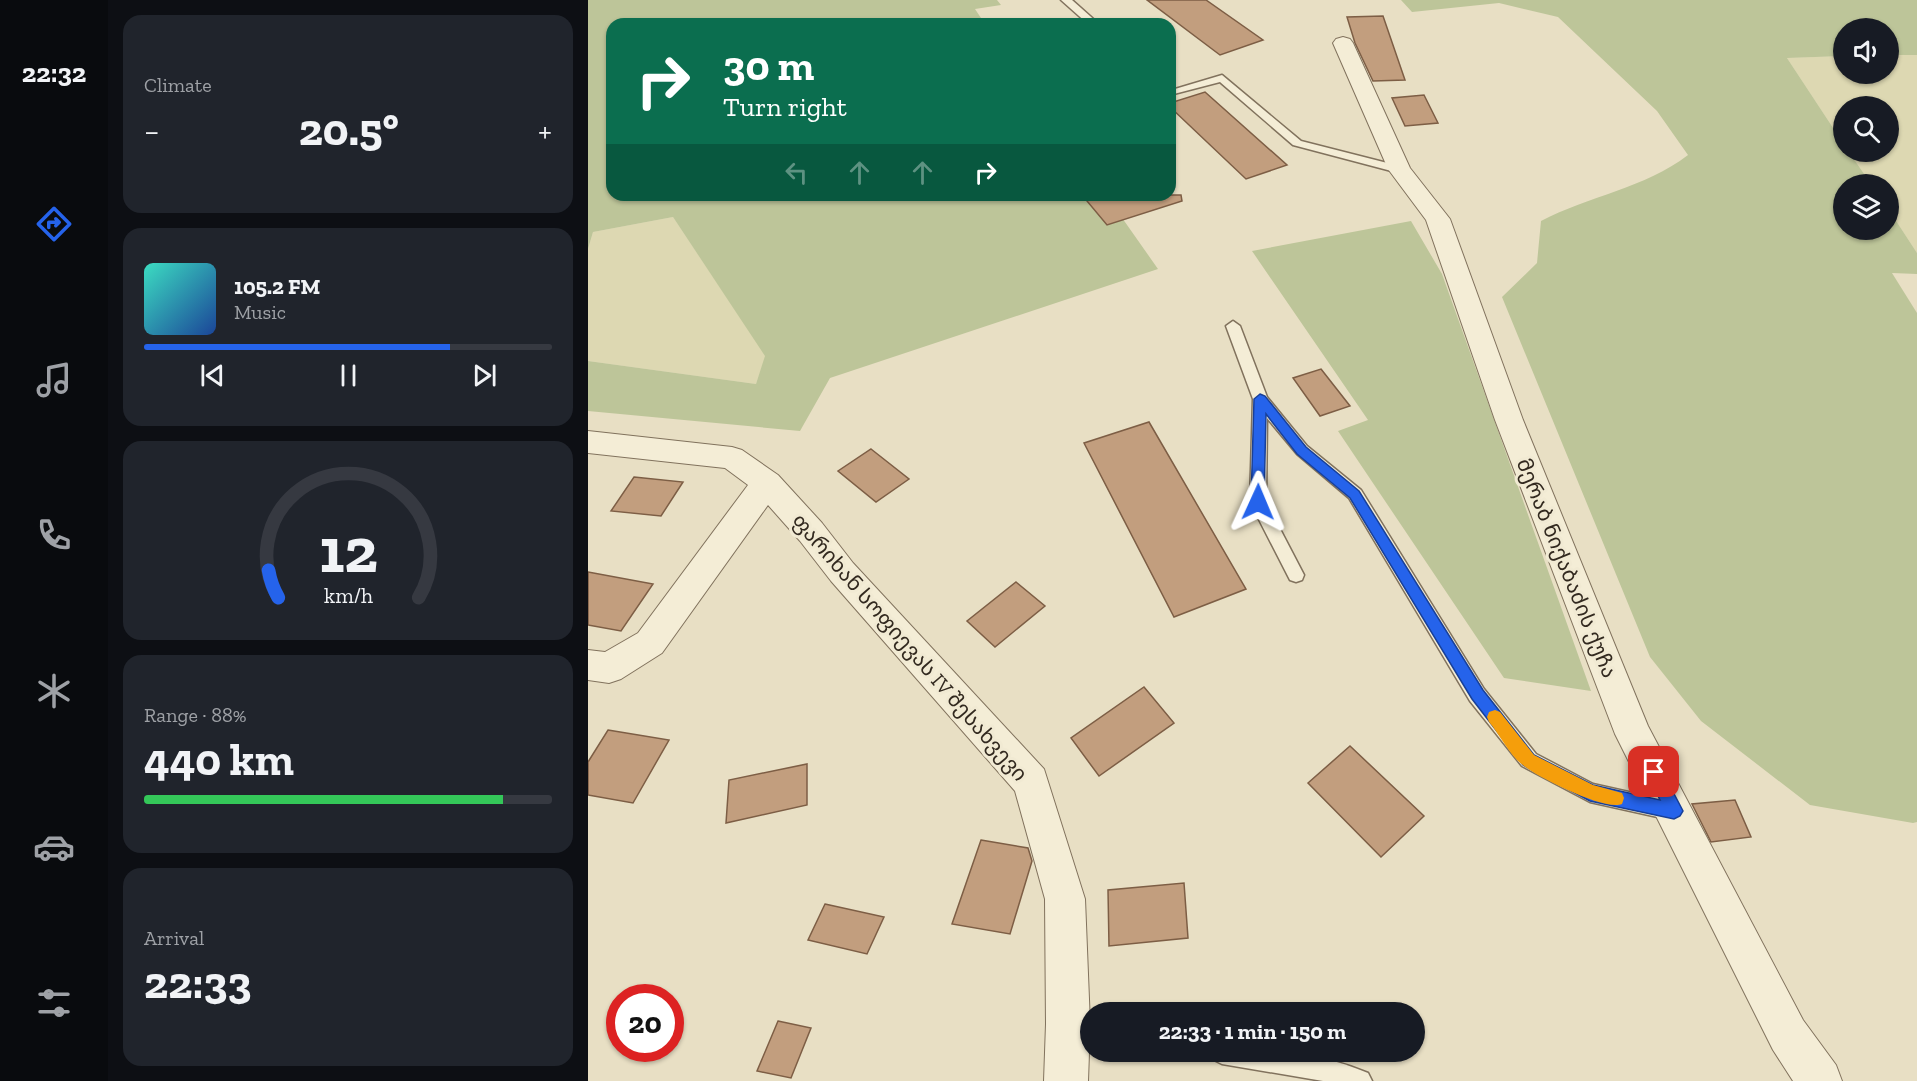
<!DOCTYPE html>
<meta charset="utf-8">
<style>
body{margin:0;font-family:"Zilla Slab","Noto Sans Georgian",serif;background:#20242c;color:#f1f3f6;height:100vh;display:flex;flex-direction:column;font-size:22px;white-space:nowrap}
*{box-sizing:border-box;margin:0}
p{font-size:20px;color:#9ea1a6}
.icon{flex:none;width:33px;height:33px;fill:none;stroke:currentColor;stroke-width:2;stroke-linecap:round;stroke-linejoin:round}
.map{position:relative;flex:1;overflow:hidden}
.details{display:flex;flex-direction:column;gap:15px;padding:15px;background:#0d0f14;width:480px}
.details>*{flex:none}
.banner{position:absolute;left:18px;top:18px;width:570px;height:183px;border-radius:18px;box-shadow:0 2px 4px #0004;background:#0b6e4f;color:#fff;overflow:hidden}
.tools{position:absolute;left:1245px;top:18px;display:grid;gap:12px}
.tools a{display:grid;place-items:center;width:66px;height:66px;border-radius:50%;background:#171b24;box-shadow:0 2px 4px #0004;font-size:30px}
.speed{position:absolute;left:18px;top:984px;display:flex;gap:12px;font-size:30px;font-weight:700;text-align:center}
.speed>*{display:grid;place-content:center;width:78px;height:78px;border-radius:50%;background:#171b24;box-shadow:0 2px 4px #0004;line-height:1}
.speed .limit{border:9px solid #d22;background:#fff;color:#111}
.pin{position:absolute;display:grid;place-items:center;width:51px;height:51px;color:#fff;margin:-26px;border-radius:12px;box-shadow:0 3px 9px #0006}
.me{position:absolute;width:66px;margin:-33px;rotate:1deg;stroke-linejoin:round;filter:drop-shadow(0 0 4px #0008)}
.turn{display:flex;align-items:center;gap:21px;height:126px;padding:0 18px;font-size:27px}
.turn .icon{width:78px;height:78px;stroke-width:2.5}
.turn b{display:block;font-size:42px;line-height:51px}
.lanes{display:flex;align-items:center;height:57px;padding:0 18px;background:#0003;justify-content:center;gap:30px;direction:ltr}
.lanes .off{opacity:.35}
.big{font-size:45px;font-weight:800;line-height:1.1}
.details .widget{flex:1;display:flex;flex-direction:column;justify-content:center;gap:9px;min-width:0;padding:0 21px;border-radius:18px;background:#20242c}
.details .dial{align-items:center;gap:0}
.dial svg{height:156px;overflow:visible;fill:none;stroke:#363941;stroke-width:7;stroke-linecap:round;text-anchor:middle}
.dial text{fill:#f1f3f6;stroke:none}
.song{display:flex;align-items:center;gap:18px}
.cover{width:72px;height:72px;border-radius:9px;background:linear-gradient(135deg,hsl(170 70% 55%),hsl(220 70% 35%))}
.played{height:6px;border-radius:3px;background:linear-gradient(90deg,#2563eb 75%,#363941 75%)}
.keys{display:flex;justify-content:space-around;direction:ltr}
.heat{display:flex;justify-content:space-between;align-items:center;font-size:33px;direction:ltr}
.charge{height:9px;border-radius:4px;background:linear-gradient(90deg,#34c759 88%,#363941 0)}
.trip{position:absolute;left:492px;top:1002px;width:345px;height:60px;border-radius:30px;background:#171b24;box-shadow:0 2px 4px #0004;font-weight:800;line-height:60px;text-align:center}
main{display:flex;flex:1;min-height:0}
.tab-bar{display:flex;flex-direction:column;width:108px;justify-content:space-around;align-items:center;background:#090b0e;color:#9ea1a6}
.tab-bar .icon{width:42px;height:42px}
.tab-bar .active{color:#2563eb}
.tab-bar b{font-size:27px;color:#f1f3f6}
.map>svg:first-child{display:block}
</style>
<main>
<nav class="tab-bar">
<b>22:32</b>
<svg class="icon active" aria-label="directions" viewBox="0 0 24 24"><path d="M12 3l9 9-9 9-9-9zM9 14v-3h6M13 9l2 2-2 2"/></svg>
<svg class="icon" aria-label="music" viewBox="0 0 24 24"><path d="M9 18V5l10-2v13"/><circle cx="6" cy="18" r="3"/><circle cx="16" cy="16" r="3"/></svg>
<svg class="icon" aria-label="phone" viewBox="0 0 24 24"><path d="M5 4h4l2 5-3 2q2 4 5 5l2-3 5 2v4C11 20 4 13 5 4z"/></svg>
<svg class="icon" aria-label="climate" viewBox="0 0 24 24"><path d="M12 3v18M4 7l16 10M4 17L20 7"/></svg>
<svg class="icon" aria-label="car" viewBox="0 0 24 24"><path d="M5 17H2v-5l4-1 3-4h7l3 4 3 1v5h-3M9 17h6M6 11h13"/><circle cx="7" cy="17" r="2"/><circle cx="17" cy="17" r="2"/></svg>
<svg class="icon" aria-label="filters" viewBox="0 0 24 24"><path d="M4 7h16M4 17h16"/><circle cx="9" cy="7" r="2"/><circle cx="15" cy="17" r="2"/></svg>
</nav>
<section class="details">
<div class="widget"><p>Climate</p>
<div class="heat"><a>−</a><b class="big">20.5°</b><a>+</a></div>
</div>
<div class="widget">
<div class="song"><i class="cover"></i><div><b>105.2 FM</b><p>Music</p></div></div>
<div class="played"></div>
<div class="keys"><svg class="icon" aria-label="previous" viewBox="0 0 24 24"><path d="M18 5L8 12l10 7zM5 5v14"/></svg><svg class="icon" aria-label="pause" viewBox="0 0 24 24"><path d="M8 5v14M16 5v14"/></svg><svg class="icon" aria-label="next" viewBox="0 0 24 24"><path d="M6 5l10 7-10 7zM19 5v14"/></svg></div>
</div>
<div class="widget dial"><svg viewBox="0 0 100 80">
<path d="M14 69A42 42 0 1 1 86 69"/>
<path d="M14 69A42 42 0 0 1 9 55" stroke="#2563eb"/>
<text x="50" y="56" font-size="32" font-weight="700">12</text>
<text x="50" y="72" font-size="11">km/h</text>
</svg></div>
<div class="widget"><p>Range · 88%</p><b class="big">440 km</b><div class="charge"></div></div>
<div class="widget"><p>Arrival</p><b class="big">22:33</b></div>
</section>
<div class="map">
<svg width="1329" height="1081" viewBox="0 0 1329 1081">
<rect width="100%" height="100%" fill="#e8dfc4"/>
<g fill="#ddd8b2">
<polygon points="1301,55 1329,55 1329,253 1301,210 1300,184 1283,184 1261,152 1300,152 1300,106 1256,106 1255,143 1199,58 1255,56 1256,74 1300,74"/>
<polygon points="85,217 178,356 168,384 0,361 0,249 5,232"/>
</g>
<g fill="#bdc599">
<polygon points="0,0 409,0 413,5 387,9 397,24 24,24 24,195 518,195 570,269 242,378 212,431 0,411 0,361 168,384 177,356 85,217 5,232 0,249"/>
<path d="M813,0H1329V55H1301L1300,28H1256L1255,56L1199,58L1255,143L1256,152H1261L1283,184H1256V230H1300L1301,210L1329,253V274L1304,273L1329,313V822L1325,823L1222,805L1113,721L1062,657L914,297L949,263L953,221C1001,196 1057,188 1100,155L1069,111L970,17L911,3L824,12Z"/>
<polygon points="823,221 854,274 1003,691 916,678 750,431 780,420 664,251"/>
</g>
<g fill="#c29e7e" stroke="#7d5e45" stroke-width="1.5">
<polygon points="559,0 618,0 675,40 632,55"/>
<polygon points="795,16 817,80 785,81 767,43 759,17"/>
<polygon points="617,92 699,165 658,179 582,107 582,103"/>
<polygon points="836,95 850,123 817,126 804,98"/>
<polygon points="494,195 593,195 594,201 519,225"/>
<polygon points="733,369 762,406 732,416 705,378"/>
<polygon points="561,422 658,589 586,617 496,443"/>
<polygon points="283,449 321,479 288,502 250,471"/>
<polygon points="46,477 95,482 73,516 23,511"/>
<polygon points="0,572 65,584 33,631 0,625"/>
<polygon points="428,582 457,606 407,647 379,621"/>
<polygon points="556,687 586,723 511,776 483,738"/>
<polygon points="20,730 81,740 45,803 0,795 0,762"/>
<polygon points="762,746 836,816 793,857 720,783"/>
<polygon points="219,764 219,805 138,823 141,780"/>
<polygon points="1147,800 1163,837 1123,842 1104,804"/>
<polygon points="393,840 440,848 444,861 422,934 364,924"/>
<polygon points="596,883 600,938 521,946 520,890"/>
<polygon points="237,904 296,917 279,954 220,940"/>
<polygon points="190,1021 223,1028 203,1078 169,1071"/>
</g>
<g fill="none" stroke-linecap="round" stroke-linejoin="round">
<g stroke="#81725d" stroke-width="3">
<g id="service">
<polygon points="473,0 484,0 511,24 500,24"/>
<polygon points="634,75 713,141 815,167 817,169 811,173 705,145 632,82 582,95 582,87 587,89"/>
<polygon points="645,321 652,326 679,397 719,446 773,490 896,689 948,754 1005,784 1090,803 1093,810 1090,817 1083,820 1002,802 934,766 882,701 761,498 709,454 679,418 678,502 716,575 714,580 708,582 702,580 662,502 665,399 638,326"/>
<path d="M622,1052C675,1046 731,1052 780,1073L784,1081H735L634,1064L626,1060Z"/>
</g>
</g>
<g stroke="#81725d" stroke-width="2">
<g id="minor">
<polygon points="755,37 762,39 765,43 822,168 862,219 935,420 1060,726 1215,1020 1248,1065 1254,1081 1205,1081 1185,1050 1027,734 907,420 838,220 800,169 745,43 748,39"/>
<polygon points="0,431 144,447 154,450 190,475 234,523 265,563 456,769 497,899 502,1024 500,1081 456,1081 458,1024 457,899 427,791 243,581 212,541 180,505 74,653 33,679 21,683 0,680 0,650 17,652 50,633 160,485 137,468 0,453"/>
</g>
</g>
<use href="#service" fill="#f4edd6" fill-rule="evenodd"/>
<use href="#minor" fill="#f4edd6" fill-rule="evenodd"/>
</g>
<polygon fill="#2563eb" stroke="#184099" stroke-width="1.5" points="672,394 677,396 718,447 771,491 895,690 946,755 1005,785 1072,800 1058,772 1060,767 1066,765 1072,767 1095,811 1092,816 1086,819 1002,801 935,765 884,699 762,498 709,454 678,414 676,502 674,505 665,505 663,502 666,399"/>
<path fill="#f59e0b" d="M907,710L912,712L946,755L1005,785L1034,793L1036,798L1034,804C1016,811 952,778 936,766C922,756 912,735 901,722L899,717L901,712Z"/>
<g text-anchor="middle" dominant-baseline="central" stroke-width="6" stroke-linejoin="round" paint-order="stroke">
<g font-size="21" fill="#32291f" stroke="#f1ead3">
<text transform="translate(979 568) rotate(68)">მერაბ ნიქაბაძის ქუჩა</text>
<text transform="translate(322 647) rotate(49)">ფარიხან სოფიევას IV შესახვევი</text>
</g>
</g>
</svg>
<div class="tools">
<a><svg class="icon" aria-label="sound" viewBox="0 0 24 24"><path d="M4 9h4l5-4v14l-5-4H4zM17 9q2 3 0 6"/></svg></a>
<a><svg class="icon" aria-label="search" viewBox="0 0 24 24"><circle cx="10" cy="10" r="6"/><path d="M15 15l6 6"/></svg></a>
<a><svg class="icon" aria-label="layers" viewBox="0 0 24 24"><path d="M12 4l9 5-9 5-9-5zM3 14l9 5 9-5"/></svg></a>
</div>
<div class="speed"><div class="limit">20</div></div>
<div class="pin" style="left:1066px;top:772px;background:#d93025"><svg class="icon" aria-label="arrive" viewBox="0 0 24 24"><path d="M6 21V4h12l-3 4 3 4H6"/></svg></div>
<svg class="me" style="left:670px;top:502px" viewBox="-20 -20 40 40"><path d="M0-17L14 15 0 8-14 15z" fill="#2563eb" stroke="#fff" stroke-width="4"/></svg>
<div class="trip">22:33 · 1 min · 150 m</div>
<div class="banner">
<div class="turn"><svg class="icon" aria-label="right" viewBox="0 0 24 24"><path d="M7 20v-9h11M14 6l5 5-5 5"/></svg><div><b>30 m</b>Turn right</div></div>
<div class="lanes"><svg class="icon off" aria-label="left" viewBox="0 0 24 24"><path d="M17 20v-9H6M10 6l-5 5 5 5"/></svg><svg class="icon off" aria-label="ahead" viewBox="0 0 24 24"><path d="M12 20V5M6 11l6-6 6 6"/></svg><svg class="icon off" aria-label="ahead" viewBox="0 0 24 24"><path d="M12 20V5M6 11l6-6 6 6"/></svg><svg class="icon" aria-label="right" viewBox="0 0 24 24"><path d="M7 20v-9h11M14 6l5 5-5 5"/></svg></div>
</div>
</div>
</main>
